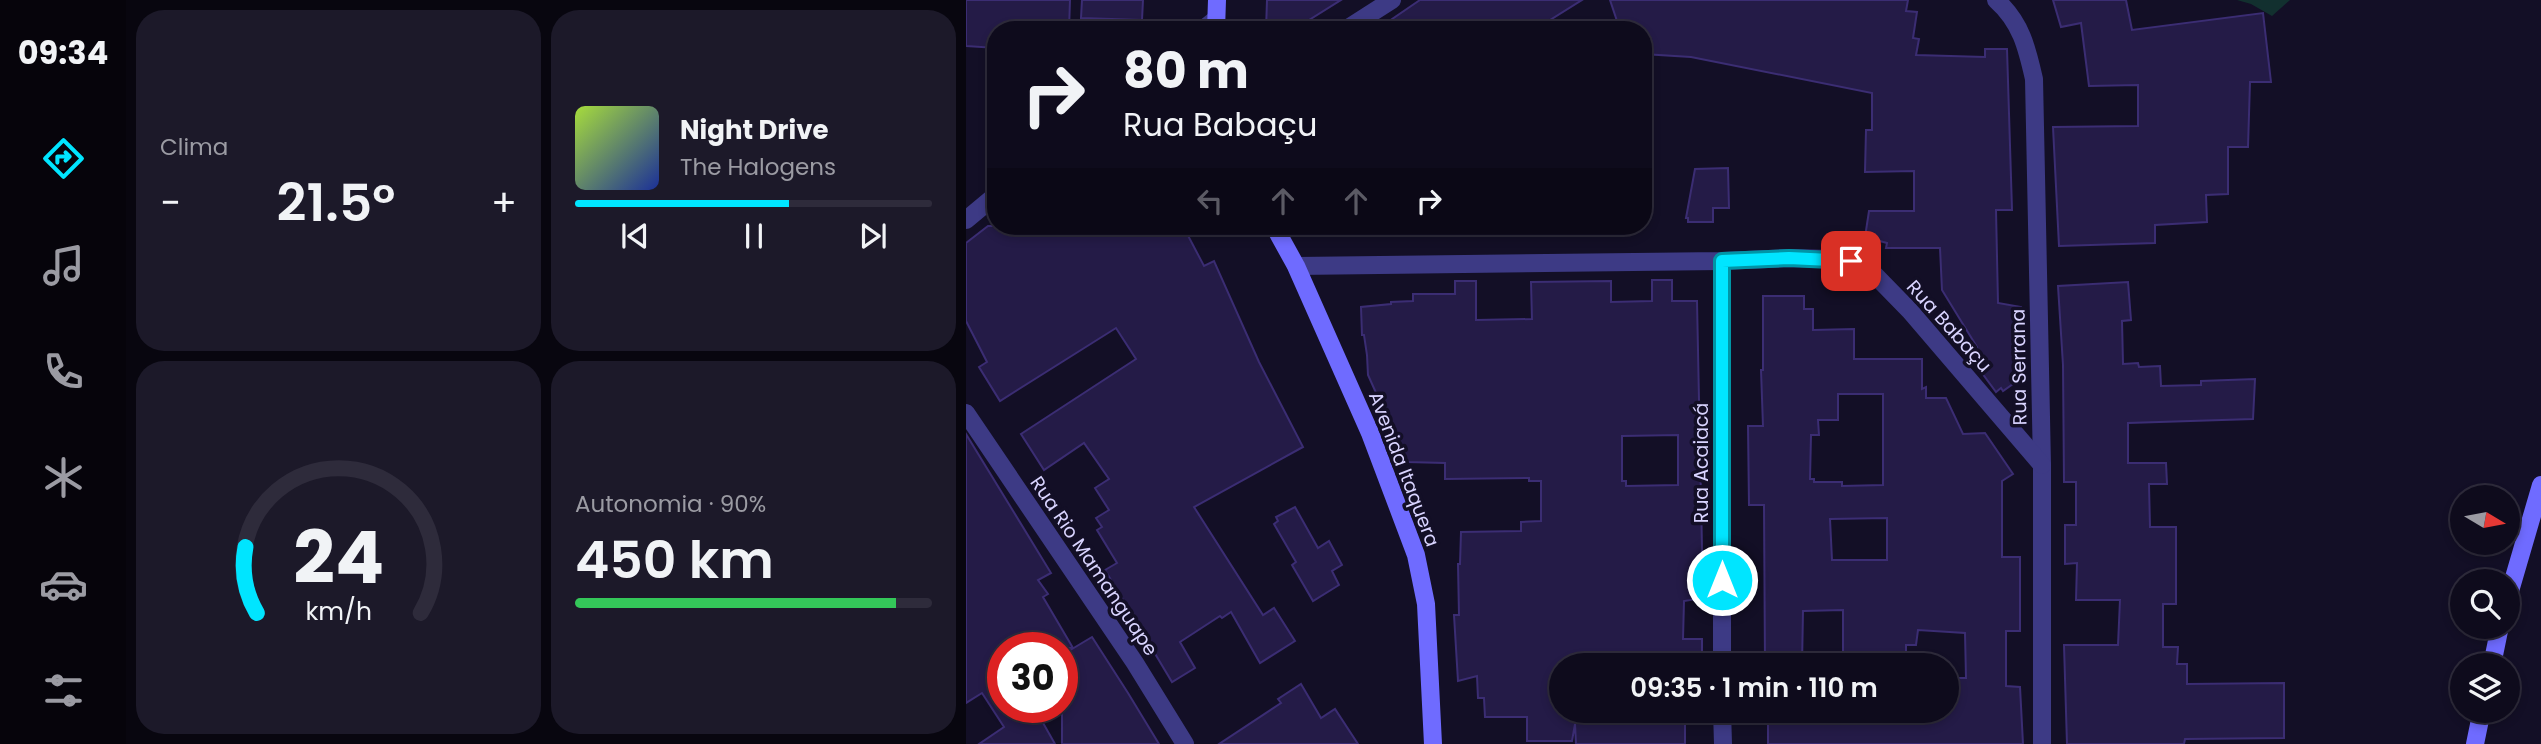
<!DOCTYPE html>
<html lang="pt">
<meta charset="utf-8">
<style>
body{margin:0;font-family:Poppins,sans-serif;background:#1c1929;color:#f1f3f6;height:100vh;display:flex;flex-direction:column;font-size:26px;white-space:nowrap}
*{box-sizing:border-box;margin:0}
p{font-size:23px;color:#9b9ba3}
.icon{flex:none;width:38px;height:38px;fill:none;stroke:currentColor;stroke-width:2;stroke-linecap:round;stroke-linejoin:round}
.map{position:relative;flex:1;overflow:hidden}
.details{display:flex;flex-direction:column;gap:10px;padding:10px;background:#08060f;width:840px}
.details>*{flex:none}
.hud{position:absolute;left:21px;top:21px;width:665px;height:214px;border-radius:28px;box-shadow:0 4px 10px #0003,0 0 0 2px #2e2b3b;background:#0e0b1c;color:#f1f3f6;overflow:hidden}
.needle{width:46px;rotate:100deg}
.tools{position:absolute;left:1484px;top:485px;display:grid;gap:14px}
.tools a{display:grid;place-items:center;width:70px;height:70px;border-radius:50%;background:#0e0b1c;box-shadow:0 4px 10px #0003,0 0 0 2px #2e2b3b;font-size:35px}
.speed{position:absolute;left:21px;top:632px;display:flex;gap:14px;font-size:35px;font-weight:700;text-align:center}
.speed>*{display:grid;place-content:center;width:91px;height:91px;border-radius:50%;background:#0e0b1c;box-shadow:0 4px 10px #0003,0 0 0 2px #2e2b3b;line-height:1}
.speed .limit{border:10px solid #d22;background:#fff;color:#111}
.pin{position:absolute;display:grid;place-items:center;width:60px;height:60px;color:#fff;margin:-30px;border-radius:14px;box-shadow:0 4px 10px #0006}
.me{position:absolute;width:77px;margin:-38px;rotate:0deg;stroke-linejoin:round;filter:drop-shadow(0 0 5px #0008)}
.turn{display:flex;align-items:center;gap:24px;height:147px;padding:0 21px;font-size:32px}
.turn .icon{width:91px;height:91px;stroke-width:2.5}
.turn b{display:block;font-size:49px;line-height:60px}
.lanes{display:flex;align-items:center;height:66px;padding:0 21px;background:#0003;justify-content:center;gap:35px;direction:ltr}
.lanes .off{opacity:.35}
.big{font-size:52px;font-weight:600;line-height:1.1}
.details .card{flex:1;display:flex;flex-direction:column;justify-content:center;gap:10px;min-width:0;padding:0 24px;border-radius:28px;background:#1c1929}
.details .dial{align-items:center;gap:0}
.dial svg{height:182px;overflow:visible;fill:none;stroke:#2e2b3b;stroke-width:7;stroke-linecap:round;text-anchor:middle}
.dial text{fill:#f1f3f6;stroke:none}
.song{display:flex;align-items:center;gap:21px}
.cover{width:84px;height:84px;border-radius:10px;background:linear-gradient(135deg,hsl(80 70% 55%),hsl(230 70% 35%))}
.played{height:7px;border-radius:4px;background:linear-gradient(90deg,#00e5ff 60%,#2e2b3b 60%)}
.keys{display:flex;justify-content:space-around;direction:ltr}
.heat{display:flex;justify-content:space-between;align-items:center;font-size:38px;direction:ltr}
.charge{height:10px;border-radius:5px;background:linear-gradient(90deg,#34c759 90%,#2e2b3b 0)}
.details .tiles{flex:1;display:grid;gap:10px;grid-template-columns:repeat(2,1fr)}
.trip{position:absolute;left:583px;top:653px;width:410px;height:70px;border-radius:35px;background:#0e0b1c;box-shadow:0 4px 10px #0003,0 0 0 2px #2e2b3b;font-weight:600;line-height:70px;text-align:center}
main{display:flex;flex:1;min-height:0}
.menu{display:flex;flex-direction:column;width:126px;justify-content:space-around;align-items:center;background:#06040b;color:#9b9ba3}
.menu .icon{width:49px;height:49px}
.menu .selected{color:#00e5ff}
.menu b{font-size:32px;color:#f1f3f6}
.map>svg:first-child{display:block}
</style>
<main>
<nav class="menu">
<b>09:34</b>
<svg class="icon selected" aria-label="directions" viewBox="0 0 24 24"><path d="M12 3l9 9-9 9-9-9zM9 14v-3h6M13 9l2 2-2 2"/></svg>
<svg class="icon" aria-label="music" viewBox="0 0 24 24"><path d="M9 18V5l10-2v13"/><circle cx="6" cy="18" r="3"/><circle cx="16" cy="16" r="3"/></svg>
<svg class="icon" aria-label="phone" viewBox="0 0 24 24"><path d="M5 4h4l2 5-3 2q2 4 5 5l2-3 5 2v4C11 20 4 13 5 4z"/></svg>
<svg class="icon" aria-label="climate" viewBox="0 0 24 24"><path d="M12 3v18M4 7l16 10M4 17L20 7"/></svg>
<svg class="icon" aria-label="car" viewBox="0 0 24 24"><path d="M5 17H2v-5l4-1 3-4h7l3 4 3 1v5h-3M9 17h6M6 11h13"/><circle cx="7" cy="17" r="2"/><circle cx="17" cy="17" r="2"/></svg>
<svg class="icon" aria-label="filters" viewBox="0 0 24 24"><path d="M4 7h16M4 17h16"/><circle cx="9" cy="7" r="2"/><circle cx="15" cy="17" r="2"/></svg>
</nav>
<section class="details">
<div class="tiles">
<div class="card"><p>Clima</p>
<div class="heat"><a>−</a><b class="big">21.5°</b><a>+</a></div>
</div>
<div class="card">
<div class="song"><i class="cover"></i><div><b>Night Drive</b><p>The Halogens</p></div></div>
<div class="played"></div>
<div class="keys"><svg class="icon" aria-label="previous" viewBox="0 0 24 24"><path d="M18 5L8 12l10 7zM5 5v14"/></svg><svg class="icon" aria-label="pause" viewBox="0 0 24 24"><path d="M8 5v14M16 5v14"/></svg><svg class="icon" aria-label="next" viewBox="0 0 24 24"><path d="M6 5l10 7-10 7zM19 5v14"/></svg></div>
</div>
<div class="card dial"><svg viewBox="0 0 100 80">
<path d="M14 69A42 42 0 1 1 86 69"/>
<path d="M14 69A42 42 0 0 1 9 40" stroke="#00e5ff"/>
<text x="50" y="56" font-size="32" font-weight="700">24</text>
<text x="50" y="72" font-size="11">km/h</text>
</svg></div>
<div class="card"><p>Autonomia · 90%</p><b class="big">450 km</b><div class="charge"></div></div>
</div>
</section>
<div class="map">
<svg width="1575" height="744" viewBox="0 0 1575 744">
<rect width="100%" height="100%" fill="#130f26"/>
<polygon fill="#12302f" points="1271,0 1324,0 1306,16 1285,4"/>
<g fill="#241b47" stroke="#3b2d73" stroke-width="2" fill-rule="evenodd">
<polygon points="0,0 104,0 103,30 30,30 30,48 0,46"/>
<polygon points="116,0 177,0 176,20 115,18"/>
<polygon points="301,0 375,0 327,30 300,30"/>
<polygon points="454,0 616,0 568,30 410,30"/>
<polygon points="644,0 942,0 940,11 951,12 947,38 953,39 950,55 1019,57 1019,49 1041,49 1046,210 1030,210 1032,303 1055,307 1053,318 1054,379 1037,391 1035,388 1030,392 1002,354 1011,347 976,290 974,248 920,248 921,243 899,237 903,211 948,211 948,171 899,172 900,130 906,130 906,93 725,57 677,54 677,30 654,30"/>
<polygon points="1087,0 1160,0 1166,30 1297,13 1305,82 1284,82 1282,147 1262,147 1262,194 1240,195 1241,222 1189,225 1189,243 1093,246 1087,127 1172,126 1172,85 1123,86 1115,23 1095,27"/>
<polygon points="762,168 763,208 747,208 747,222 722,222 722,218 720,218 729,169"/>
<polygon points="22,226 217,226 238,266 248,261 293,362 337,447 228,507 297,615 308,608 329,641 294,663 265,612 256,618 254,616 214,642 229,668 206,682 139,570 151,563 131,530 136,527 130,518 143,510 129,488 143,479 118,443 78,470 55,434 170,359 150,328 34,401 13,367 21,362 0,321 0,243"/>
<path d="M686,280H706V301H731L737,598L718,601L717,639H736V665H595V710H611L609,721L659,720V710H719V744H610L609,724L606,741H561V717H519L518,698H512L511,676L492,681L488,615H493L492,564H494L495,532L555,531V522L575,521V481H563V478L479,479V463L441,462L402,375L401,355L398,335H396L395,307L425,304V302L447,301V294H489V281H510V320L566,319L565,282L645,281V302L686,301ZM712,435V485L660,486V481H656V436Z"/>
<polygon points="1162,282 1165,320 1156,321 1157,364 1172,363 1173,367 1194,366 1195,386 1235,385 1235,381 1289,379 1287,419 1162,423 1162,463 1200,463 1201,484 1183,484 1184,527 1210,527 1210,604 1197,604 1197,647 1212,647 1211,664 1221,664 1221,684 1318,683 1318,738 1219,739 1218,744 1101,744 1098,645 1152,645 1154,600 1110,600 1111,563 1099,564 1099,525 1110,525 1110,482 1098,482 1097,365 1092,286"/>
<path d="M797,296H838V309H847V330L888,329V359H956V389L960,387V398H980L997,434L1019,433L1047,474L1036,481V557H1054V631H1040V686L1054,687L1057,744H802V710H865V719H923V710H980V678H1000L999,633L952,630L950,645H940V665H877V610L837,611L836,665H799L798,505H783L782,426H797L795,370H797ZM872,394H917V485L876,486V482H848V479H844L845,435H853L852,420H872ZM921,518V560H866L864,519Z"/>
<polygon points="0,434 85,573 72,580 82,594 77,597 107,648 37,647 37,707 68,707 89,744 13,744 38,727 16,693 0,703"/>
<polygon points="329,507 352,548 363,541 376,565 366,571 373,585 347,601 326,565 330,562 308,524 312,521 310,517"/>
<polygon points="126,637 162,693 193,744 96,744 96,655"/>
<polygon points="335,684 355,718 369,709 392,744 253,744 315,703 312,699"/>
</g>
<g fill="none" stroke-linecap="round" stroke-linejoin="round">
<g stroke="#3d3a85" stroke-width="18">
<path d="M1030,0C1055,22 1061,48 1068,79L1076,465V744"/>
<polyline points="236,30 250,19"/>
<polyline points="379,30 426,0"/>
<polyline points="0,220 30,195"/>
<polyline points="330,266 756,261 823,258 864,259 885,261 905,271 944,311 1076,465"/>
<polyline points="0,413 169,663 219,744"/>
<polyline points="756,665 756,261"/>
<polyline points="756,710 757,744"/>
</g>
<g stroke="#6f6bff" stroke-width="18">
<polyline points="250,30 251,0"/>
<polyline points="308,226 330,266 404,433 450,555 460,604 467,744"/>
<polyline points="1542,598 1575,485"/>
<polyline points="1526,665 1534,626"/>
<polyline points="1509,744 1516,710"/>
</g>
</g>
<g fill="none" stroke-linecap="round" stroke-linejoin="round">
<g stroke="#0095a6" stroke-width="18">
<polyline id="route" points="756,580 756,261 823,258 885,261"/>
</g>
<use href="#route" stroke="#00e5ff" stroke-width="12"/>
</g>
<g text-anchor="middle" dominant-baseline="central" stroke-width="7" stroke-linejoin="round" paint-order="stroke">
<g font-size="19" fill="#d9d4ff" stroke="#130f26">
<text transform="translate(983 326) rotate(48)">Rua Babaçu</text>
<text transform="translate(1053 367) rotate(-91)">Rua Serrana</text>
<text transform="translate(735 463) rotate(-90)">Rua Acaiacá</text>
<text transform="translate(438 469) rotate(69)">Avenida Itaquera</text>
<text transform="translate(128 566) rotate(56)">Rua Rio Mamanguape</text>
</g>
</g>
</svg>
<div class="tools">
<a><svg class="needle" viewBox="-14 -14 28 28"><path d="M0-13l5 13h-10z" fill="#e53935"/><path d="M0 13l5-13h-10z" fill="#9b9ba3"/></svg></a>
<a><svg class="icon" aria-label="search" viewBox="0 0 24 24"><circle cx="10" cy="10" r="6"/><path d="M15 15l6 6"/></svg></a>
<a><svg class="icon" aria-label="layers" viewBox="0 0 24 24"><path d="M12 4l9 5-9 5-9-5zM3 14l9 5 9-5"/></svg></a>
</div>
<div class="speed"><div class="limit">30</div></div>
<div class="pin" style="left:885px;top:261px;background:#d93025"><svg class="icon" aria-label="arrive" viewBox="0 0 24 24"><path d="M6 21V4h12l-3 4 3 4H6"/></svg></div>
<svg class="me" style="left:756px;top:580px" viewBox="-20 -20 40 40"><circle r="17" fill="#00e5ff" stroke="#fff" stroke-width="3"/><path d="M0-11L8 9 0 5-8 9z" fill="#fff"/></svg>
<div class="trip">09:35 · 1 min · 110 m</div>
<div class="hud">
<div class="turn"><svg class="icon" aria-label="right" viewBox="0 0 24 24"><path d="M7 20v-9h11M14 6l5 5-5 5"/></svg><div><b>80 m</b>Rua Babaçu</div></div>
<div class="lanes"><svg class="icon off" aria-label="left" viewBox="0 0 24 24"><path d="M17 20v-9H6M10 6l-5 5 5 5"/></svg><svg class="icon off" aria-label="ahead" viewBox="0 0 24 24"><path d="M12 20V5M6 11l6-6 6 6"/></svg><svg class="icon off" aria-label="ahead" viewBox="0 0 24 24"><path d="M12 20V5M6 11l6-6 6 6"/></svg><svg class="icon" aria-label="right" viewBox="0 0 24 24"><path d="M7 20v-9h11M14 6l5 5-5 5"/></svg></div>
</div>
</div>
</main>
